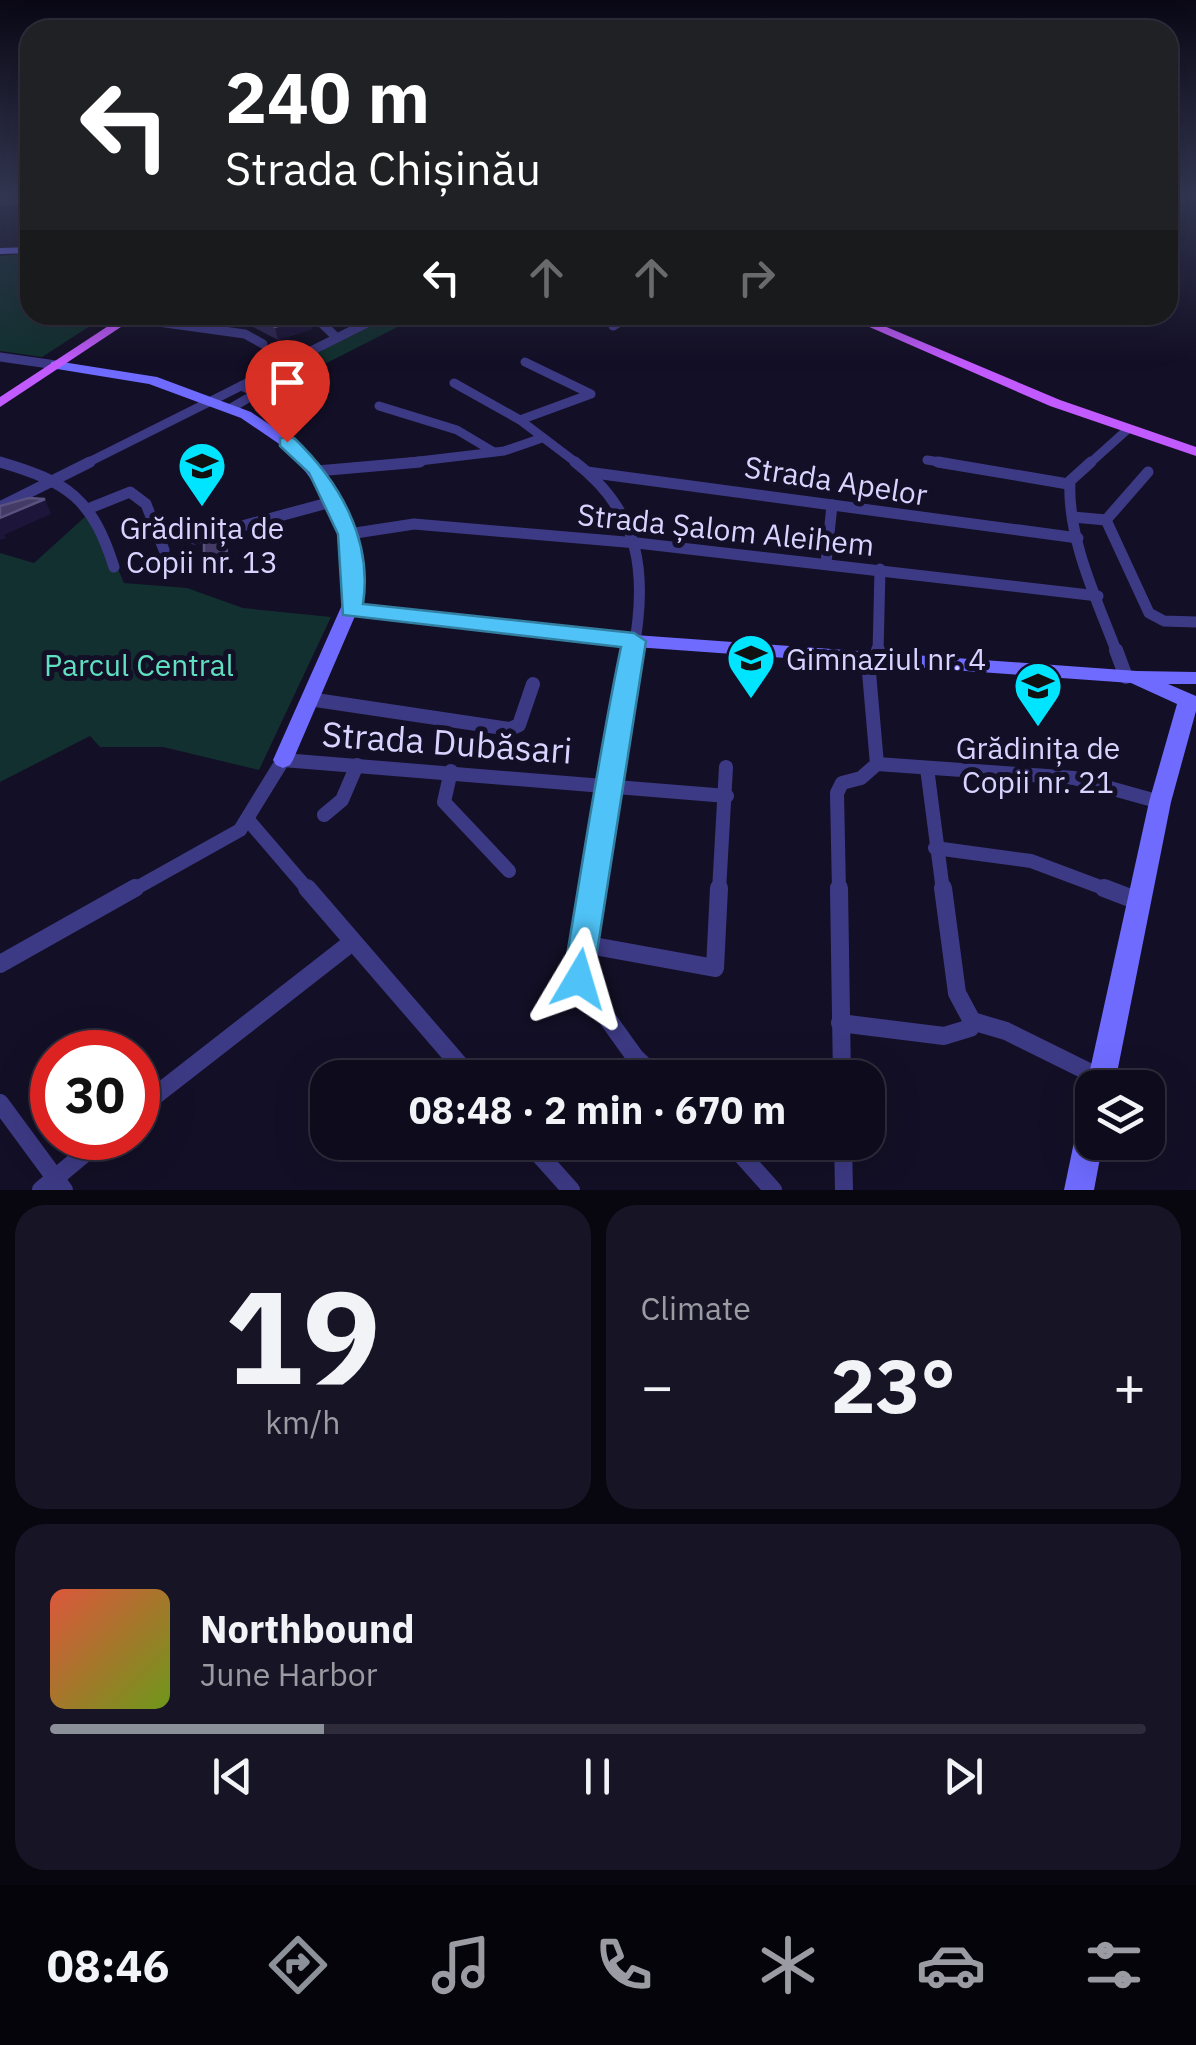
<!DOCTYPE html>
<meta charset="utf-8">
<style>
body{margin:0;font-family:"IBM Plex Sans",sans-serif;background:#171425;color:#f1f3f6;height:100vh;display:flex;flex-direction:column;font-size:38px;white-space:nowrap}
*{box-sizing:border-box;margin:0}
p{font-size:32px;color:#9b9ba3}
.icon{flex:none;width:55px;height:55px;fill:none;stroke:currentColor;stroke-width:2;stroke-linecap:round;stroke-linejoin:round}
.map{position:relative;height:1190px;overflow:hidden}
.sheet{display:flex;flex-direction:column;gap:15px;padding:15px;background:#08060f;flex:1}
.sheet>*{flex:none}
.banner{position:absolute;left:20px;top:20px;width:1158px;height:305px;border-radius:30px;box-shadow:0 10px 40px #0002,0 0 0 2px #2e2b3b;background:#202124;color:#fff;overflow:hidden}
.fabs{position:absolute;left:1075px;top:1070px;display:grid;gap:20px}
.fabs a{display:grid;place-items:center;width:90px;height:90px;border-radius:20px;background:#0e0b1c;box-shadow:0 10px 40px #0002,0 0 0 2px #2e2b3b;font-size:50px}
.speed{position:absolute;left:30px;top:1030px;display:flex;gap:20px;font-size:50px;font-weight:700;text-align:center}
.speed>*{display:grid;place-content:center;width:130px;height:130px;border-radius:50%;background:#0e0b1c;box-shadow:0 10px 40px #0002,0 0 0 2px #2e2b3b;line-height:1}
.speed .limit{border:15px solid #d22;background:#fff;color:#111}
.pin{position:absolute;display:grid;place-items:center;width:85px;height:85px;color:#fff;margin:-102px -42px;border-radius:50% 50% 50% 0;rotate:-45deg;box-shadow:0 0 10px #0007}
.pin .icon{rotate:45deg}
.me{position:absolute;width:110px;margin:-55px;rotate:7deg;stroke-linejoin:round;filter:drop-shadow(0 0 8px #0008)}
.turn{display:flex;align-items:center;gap:35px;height:210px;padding:0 40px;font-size:45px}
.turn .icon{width:130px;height:130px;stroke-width:2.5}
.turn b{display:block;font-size:70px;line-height:85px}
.lanes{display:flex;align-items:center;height:95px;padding:0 40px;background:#0003;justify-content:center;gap:50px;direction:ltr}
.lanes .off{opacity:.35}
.big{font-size:75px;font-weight:800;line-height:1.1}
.sheet .widget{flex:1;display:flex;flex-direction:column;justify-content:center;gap:15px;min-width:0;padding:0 35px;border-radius:30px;background:#171425}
.sheet .dial{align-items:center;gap:0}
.dial b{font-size:130px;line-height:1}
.song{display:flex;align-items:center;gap:30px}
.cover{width:120px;height:120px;border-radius:15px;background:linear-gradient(135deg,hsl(10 70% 55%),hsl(80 70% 35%))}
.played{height:10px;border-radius:5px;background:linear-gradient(90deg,#8c9099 25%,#2e2b3b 25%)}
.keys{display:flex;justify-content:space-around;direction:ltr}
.heat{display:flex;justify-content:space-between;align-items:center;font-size:55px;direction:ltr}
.sheet .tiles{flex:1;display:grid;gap:15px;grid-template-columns:1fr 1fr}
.widget:last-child{grid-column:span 2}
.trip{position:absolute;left:310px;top:1060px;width:575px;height:100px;border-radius:30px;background:#0e0b1c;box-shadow:0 10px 40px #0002,0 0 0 2px #2e2b3b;font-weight:800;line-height:100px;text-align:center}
.tab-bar{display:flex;height:160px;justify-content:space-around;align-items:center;background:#06040b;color:#9b9ba3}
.tab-bar .icon{width:70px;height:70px}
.tab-bar .selected{color:#8c9099}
.tab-bar b{font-size:45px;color:#f1f3f6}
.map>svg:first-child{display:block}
</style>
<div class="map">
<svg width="1196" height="1190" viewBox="0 0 1196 1190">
<rect width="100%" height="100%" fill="#130f26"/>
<g fill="#12302f">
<polygon points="30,253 30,315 107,315 42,357 0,351 0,256"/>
<polygon points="373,315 421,315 260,397 231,386"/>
<polygon points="87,515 97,520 124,583 187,588 243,608 331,617 259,770 163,747 100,747 90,736 0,782 0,553 34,563"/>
</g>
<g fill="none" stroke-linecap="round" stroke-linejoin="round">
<polyline stroke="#3d3a85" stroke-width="6" points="0,203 30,200"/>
<g stroke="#3d3a85" stroke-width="9">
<polyline points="313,315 337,338"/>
<polyline points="129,318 245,334 263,344"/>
<polyline points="613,326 633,315"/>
<polyline points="0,357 56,365"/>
<polyline points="454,383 520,420 578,464"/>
<polyline points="379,406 457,430 494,452"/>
<polyline points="231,408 257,393 241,386"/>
<polyline points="520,420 591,394 525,362"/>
<polyline points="927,460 952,464"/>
<polyline points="0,462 8,464"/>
<polyline points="85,464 383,315"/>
<polyline points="394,464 504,451 542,438"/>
<polyline points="1089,464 1128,429"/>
</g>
<g stroke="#3d3a85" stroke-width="11">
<path d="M0,462C68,482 92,498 114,567"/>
<path d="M575,462C641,513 648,574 633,653"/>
<polyline points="938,462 1068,484"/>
<path d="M1091,462L1070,481C1067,538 1097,600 1117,653"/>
<polyline points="317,471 420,462"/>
<polyline points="587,472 1078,538"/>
<polyline points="0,507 90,462"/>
<polyline points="90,508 130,492 146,504 164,550"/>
<polyline points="1073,517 1106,520 1149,613 1164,621 1196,622"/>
<polyline points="1106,520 1148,472"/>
<polyline points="349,534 414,524 637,543 1098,596"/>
<polyline points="194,539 335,501"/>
<polyline points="826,563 832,505"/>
<polyline points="878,653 880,569"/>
</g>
<g stroke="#3d3a85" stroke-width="14">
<polyline points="1116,650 1126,677"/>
<polyline points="878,661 878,650"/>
<polyline points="309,699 510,729 519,725 533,684"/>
<polyline points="877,764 1074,778 1160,802"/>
<polyline points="927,768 943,891"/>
<polyline points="451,771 444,802 509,871"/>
<polyline points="324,815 342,800 357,765"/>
<polyline points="249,821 309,891"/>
<polyline points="935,848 1031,861 1111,891"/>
<polyline points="131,891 240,830 283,760 727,796"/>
<polyline points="594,891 607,784 633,650"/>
<polyline points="719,891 726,767"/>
<polyline points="839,891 837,793 842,783 861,778 877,764 868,661"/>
</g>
<g stroke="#3d3a85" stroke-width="18">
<polyline points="307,888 471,1078"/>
<polyline points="594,888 579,979 635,1057 657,1078"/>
<polyline points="839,888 842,1078"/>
<polyline points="1104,888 1138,901"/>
<polyline points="583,944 715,968 719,888"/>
<polyline points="0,964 135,888"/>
<polyline points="972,1021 1006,1031 1101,1078"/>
<polyline points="840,1023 944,1036 970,1028 972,1021 957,993 943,888"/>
<polyline points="0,1103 64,1190"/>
<polyline points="138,1109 351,943"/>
<polyline points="528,1142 571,1190"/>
<polyline points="730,1142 773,1190"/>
<polyline points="843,1142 844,1190"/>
<polyline points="41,1190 103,1138"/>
</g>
<g fill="#6f6bff" fill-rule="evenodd">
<polygon points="30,247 30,253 0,254 0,248"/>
<polygon points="56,361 157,377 251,412 301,446 343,501 357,534 364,596 360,605 635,635 1137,671 1196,672 1196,684 1168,684 1196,696 1196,711 1171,802 1114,1088 1092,1088 1092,1098 1086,1088 1149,802 1177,704 1131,683 635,647 355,616 293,760 290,765 283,768 276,765 273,760 346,596 341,534 327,501 291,452 241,418 149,384 51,368 51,362"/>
<polygon points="1092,1109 1092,1142 1103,1142 1094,1190 1064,1190 1078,1123 1082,1113"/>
</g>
<g fill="#c25bff" fill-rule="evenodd">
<polygon points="125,315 139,315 0,407 0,397"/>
<polygon points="842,315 858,315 1060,400 1196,447 1196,456 1050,406"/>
</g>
</g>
<polygon fill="#312854" points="230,315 308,315 312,329 278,340"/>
<g fill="#1d163a">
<polygon points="310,316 312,329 278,340 275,327"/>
<polygon points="45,499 51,514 4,535 6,538 0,540 0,518"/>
<polygon points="226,537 228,544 229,565 206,568 204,561"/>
</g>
<g fill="#433a66" stroke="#5a527e" stroke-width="2.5">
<polygon points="251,315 308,315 310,316 275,327"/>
<polygon points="29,498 45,499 0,518 0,506"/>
<polygon points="226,537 227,557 204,561 204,540"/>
</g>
<linearGradient id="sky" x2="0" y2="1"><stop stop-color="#0a0815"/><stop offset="0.54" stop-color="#333752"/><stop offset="1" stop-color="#333752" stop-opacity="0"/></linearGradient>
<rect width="1196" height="362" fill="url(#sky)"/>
<path fill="#4fc3f7" stroke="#337fa1" stroke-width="2.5" d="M280,438H294C339,481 373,539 363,604L634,633L646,641L591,990L579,994L568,990L563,979C582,868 598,757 621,647L343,615L338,534L309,473L280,446Z"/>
<defs>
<g id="school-pin" transform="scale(2.5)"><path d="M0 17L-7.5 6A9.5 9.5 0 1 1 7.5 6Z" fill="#00e5ff" stroke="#130f26"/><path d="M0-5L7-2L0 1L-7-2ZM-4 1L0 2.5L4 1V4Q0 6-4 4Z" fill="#111"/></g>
</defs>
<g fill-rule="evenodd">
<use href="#school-pin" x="202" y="466"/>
<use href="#school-pin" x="751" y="658"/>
<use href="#school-pin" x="1038" y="686"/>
</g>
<g text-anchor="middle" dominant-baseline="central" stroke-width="10" stroke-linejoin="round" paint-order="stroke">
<g font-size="30" fill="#d9d4ff" stroke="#130f26">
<text transform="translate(836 480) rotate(9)">Strada Apelor</text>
<text transform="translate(726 529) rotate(6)">Strada Șalom Aleihem</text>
</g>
<g font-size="30" fill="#d9d4ff" stroke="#130f26">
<text x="202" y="527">Grădinița de<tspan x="202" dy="34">Copii nr. 13</tspan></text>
<text x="786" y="658" text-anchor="start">Gimnaziul nr. 4</text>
<text x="1038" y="747">Grădinița de<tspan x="1038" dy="34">Copii nr. 21</tspan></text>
</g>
<g font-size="30" fill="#5fe0c0" stroke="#130f26">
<text x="139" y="664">Parcul Central</text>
</g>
<g font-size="35" fill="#d9d4ff" stroke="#130f26">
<text transform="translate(447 742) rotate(4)">Strada Dubăsari</text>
</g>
</g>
</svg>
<div class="fabs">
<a><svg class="icon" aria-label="layers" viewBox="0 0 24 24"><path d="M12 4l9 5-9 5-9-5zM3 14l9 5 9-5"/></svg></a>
</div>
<div class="speed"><div class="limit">30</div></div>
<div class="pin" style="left:287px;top:442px;background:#d93025"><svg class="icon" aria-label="arrive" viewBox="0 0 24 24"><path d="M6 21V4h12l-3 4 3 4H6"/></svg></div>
<svg class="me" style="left:579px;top:979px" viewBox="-20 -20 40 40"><path d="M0-17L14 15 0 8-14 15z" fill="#4fc3f7" stroke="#fff" stroke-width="4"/></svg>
<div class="trip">08:48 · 2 min · 670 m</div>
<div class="banner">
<div class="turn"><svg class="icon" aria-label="left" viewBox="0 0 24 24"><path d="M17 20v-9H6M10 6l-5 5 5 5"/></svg><div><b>240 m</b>Strada Chișinău</div></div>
<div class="lanes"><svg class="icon" aria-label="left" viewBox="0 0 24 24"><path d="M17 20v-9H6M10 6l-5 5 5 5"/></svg><svg class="icon off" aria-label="ahead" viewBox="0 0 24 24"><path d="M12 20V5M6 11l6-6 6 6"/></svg><svg class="icon off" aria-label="ahead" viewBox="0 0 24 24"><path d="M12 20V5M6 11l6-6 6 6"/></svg><svg class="icon off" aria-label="right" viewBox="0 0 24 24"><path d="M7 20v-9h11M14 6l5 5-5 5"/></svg></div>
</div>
</div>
<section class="sheet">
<div class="tiles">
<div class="widget dial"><b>19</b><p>km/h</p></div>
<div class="widget"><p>Climate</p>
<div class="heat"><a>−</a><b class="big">23°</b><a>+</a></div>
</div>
<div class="widget">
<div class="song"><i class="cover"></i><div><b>Northbound</b><p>June Harbor</p></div></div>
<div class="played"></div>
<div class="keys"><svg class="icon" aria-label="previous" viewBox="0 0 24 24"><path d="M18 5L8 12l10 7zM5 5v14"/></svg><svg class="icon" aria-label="pause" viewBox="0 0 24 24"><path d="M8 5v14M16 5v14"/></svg><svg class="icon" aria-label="next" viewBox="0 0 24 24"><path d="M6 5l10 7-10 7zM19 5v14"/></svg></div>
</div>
</div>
</section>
<nav class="tab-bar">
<b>08:46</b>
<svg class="icon selected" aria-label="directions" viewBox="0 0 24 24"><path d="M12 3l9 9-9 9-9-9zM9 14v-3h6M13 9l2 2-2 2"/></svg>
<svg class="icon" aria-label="music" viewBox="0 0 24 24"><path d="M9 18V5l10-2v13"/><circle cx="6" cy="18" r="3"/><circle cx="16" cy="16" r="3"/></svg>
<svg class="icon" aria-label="phone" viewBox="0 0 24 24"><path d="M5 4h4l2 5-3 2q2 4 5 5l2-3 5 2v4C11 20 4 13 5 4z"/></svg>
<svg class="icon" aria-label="climate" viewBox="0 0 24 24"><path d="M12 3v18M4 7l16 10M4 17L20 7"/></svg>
<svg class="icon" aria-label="car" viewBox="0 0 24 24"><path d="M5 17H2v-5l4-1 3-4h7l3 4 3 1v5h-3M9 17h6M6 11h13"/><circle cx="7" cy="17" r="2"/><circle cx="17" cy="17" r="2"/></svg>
<svg class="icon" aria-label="filters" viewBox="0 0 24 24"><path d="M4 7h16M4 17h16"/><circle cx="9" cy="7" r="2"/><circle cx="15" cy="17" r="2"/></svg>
</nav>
